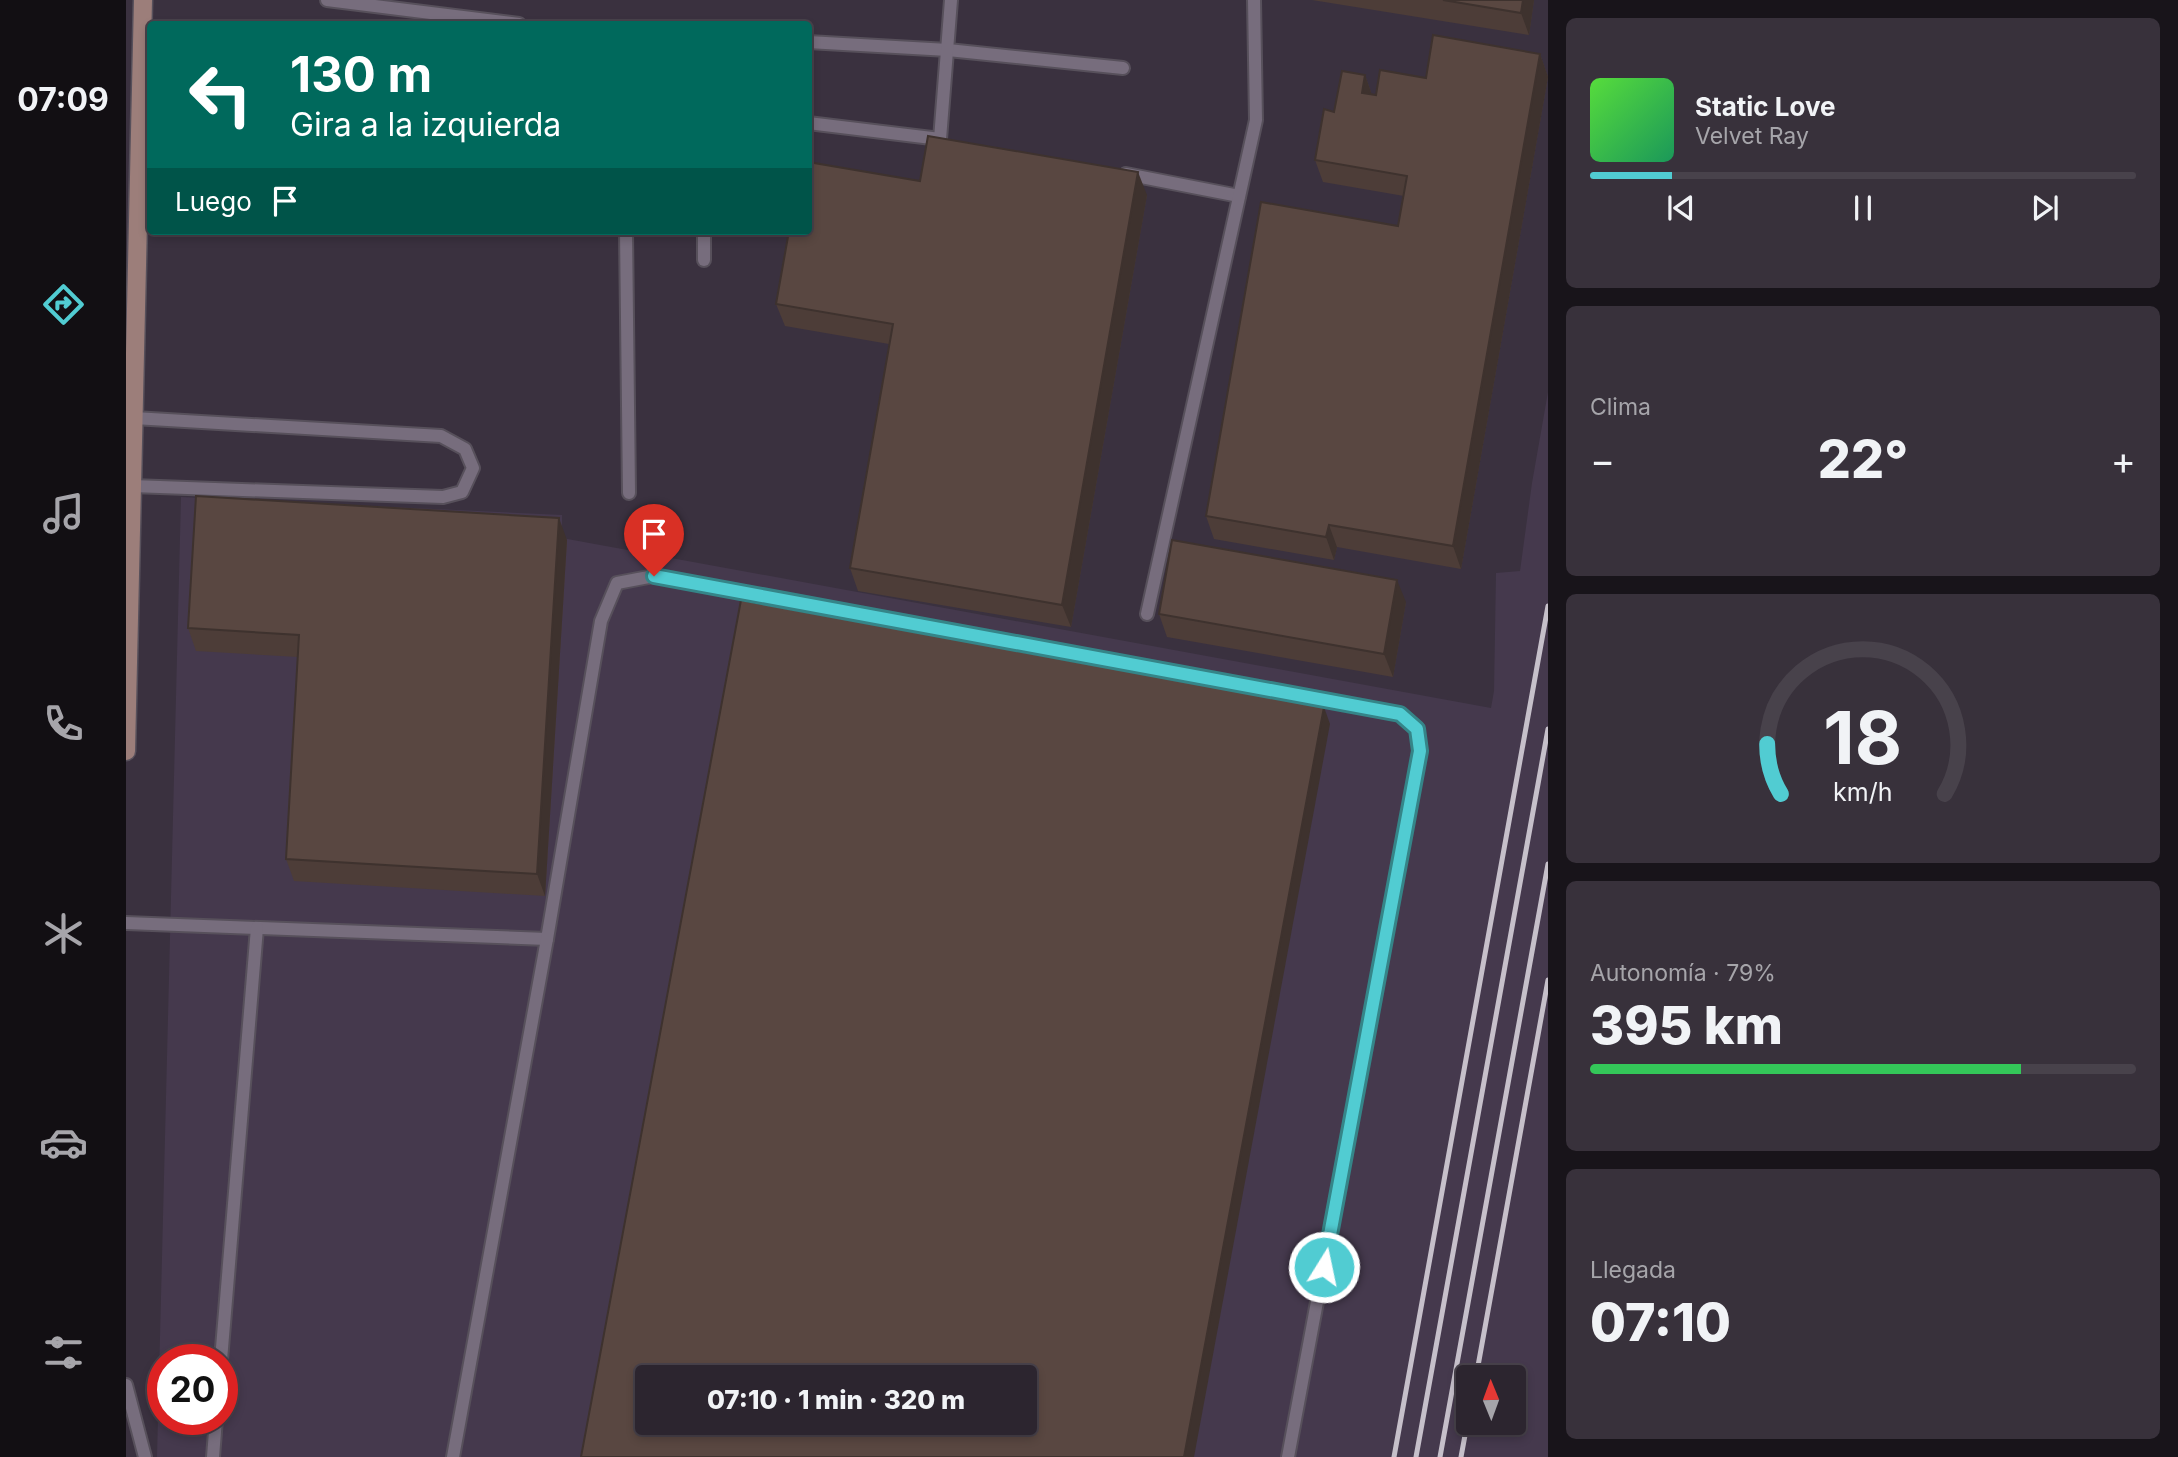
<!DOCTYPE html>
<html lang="es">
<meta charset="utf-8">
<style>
body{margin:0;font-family:Inter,sans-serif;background:#38313b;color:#f1f3f6;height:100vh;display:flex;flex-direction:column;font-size:26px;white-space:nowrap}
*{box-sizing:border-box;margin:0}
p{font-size:23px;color:#a6a5aa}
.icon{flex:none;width:38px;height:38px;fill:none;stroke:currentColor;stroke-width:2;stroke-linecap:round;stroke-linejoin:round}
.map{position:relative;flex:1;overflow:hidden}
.sheet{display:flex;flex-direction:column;gap:18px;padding:18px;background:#18141a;width:630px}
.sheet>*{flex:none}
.guide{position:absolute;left:21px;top:21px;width:665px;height:214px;border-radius:7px;box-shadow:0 4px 10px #0003,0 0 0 2px #48424b;background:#00695c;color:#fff;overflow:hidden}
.needle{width:46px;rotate:359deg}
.fabs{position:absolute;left:1330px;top:1365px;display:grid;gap:14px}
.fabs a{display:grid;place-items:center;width:70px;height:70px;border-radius:7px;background:#2c252f;box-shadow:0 4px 10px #0003,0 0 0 2px #48424b;font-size:35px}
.speed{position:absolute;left:21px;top:1344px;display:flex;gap:14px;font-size:35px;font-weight:700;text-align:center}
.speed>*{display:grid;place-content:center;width:91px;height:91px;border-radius:50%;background:#2c252f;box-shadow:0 4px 10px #0003,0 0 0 2px #48424b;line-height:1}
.speed .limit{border:10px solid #d22;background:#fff;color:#111}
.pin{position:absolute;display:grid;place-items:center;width:60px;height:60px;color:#fff;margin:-72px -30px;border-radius:50% 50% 50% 0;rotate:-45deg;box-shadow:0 0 7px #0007}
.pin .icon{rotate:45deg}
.me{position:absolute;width:77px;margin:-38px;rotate:10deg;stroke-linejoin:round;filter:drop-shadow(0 0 5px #0008)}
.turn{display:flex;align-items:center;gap:24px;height:147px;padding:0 28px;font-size:32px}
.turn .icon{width:91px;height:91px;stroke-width:2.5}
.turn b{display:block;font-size:49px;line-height:60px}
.then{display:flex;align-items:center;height:66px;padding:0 28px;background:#0003;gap:14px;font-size:26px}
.big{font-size:52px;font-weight:800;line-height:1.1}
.sheet .card{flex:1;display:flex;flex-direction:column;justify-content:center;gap:10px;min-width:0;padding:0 24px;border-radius:10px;background:#38313b}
.sheet .dial{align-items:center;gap:0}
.dial svg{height:182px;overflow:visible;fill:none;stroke:#48424b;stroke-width:7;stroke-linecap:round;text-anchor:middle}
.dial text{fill:#f1f3f6;stroke:none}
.song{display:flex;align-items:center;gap:21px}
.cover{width:84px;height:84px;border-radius:10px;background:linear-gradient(135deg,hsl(110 70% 55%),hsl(150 70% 35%))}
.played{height:7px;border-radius:4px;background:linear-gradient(90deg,#51ccd2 15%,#48424b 15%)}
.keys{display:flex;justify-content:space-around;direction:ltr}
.heat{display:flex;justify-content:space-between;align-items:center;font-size:38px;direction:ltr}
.charge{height:10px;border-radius:5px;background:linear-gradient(90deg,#34c759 79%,#48424b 0)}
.trip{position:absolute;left:509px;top:1365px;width:402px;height:70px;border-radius:7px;background:#2c252f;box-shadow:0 4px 10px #0003,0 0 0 2px #48424b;font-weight:800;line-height:70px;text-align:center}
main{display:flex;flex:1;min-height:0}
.tab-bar{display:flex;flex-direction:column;width:126px;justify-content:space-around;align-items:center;background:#120f13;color:#a6a5aa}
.tab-bar .icon{width:49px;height:49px}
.tab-bar .on{color:#51ccd2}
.tab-bar b{font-size:32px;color:#f1f3f6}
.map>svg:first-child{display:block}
</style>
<main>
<nav class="tab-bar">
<b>07:09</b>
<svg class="icon on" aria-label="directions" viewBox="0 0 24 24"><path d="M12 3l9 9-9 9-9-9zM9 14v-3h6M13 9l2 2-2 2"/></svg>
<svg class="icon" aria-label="music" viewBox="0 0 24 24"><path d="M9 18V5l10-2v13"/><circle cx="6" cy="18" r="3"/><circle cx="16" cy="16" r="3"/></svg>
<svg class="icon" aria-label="phone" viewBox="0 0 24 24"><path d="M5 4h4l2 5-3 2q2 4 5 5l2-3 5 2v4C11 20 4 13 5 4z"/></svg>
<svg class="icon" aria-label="climate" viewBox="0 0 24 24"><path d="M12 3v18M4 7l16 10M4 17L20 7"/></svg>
<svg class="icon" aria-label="car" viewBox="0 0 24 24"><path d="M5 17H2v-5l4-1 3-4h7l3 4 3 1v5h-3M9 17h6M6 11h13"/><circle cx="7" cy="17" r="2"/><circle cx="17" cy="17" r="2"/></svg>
<svg class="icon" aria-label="filters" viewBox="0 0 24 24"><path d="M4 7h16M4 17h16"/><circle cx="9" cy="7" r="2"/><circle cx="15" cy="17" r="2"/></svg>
</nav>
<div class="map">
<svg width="1422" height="1457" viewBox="0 0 1422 1457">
<rect width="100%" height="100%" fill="#3a313f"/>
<path fill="#45394d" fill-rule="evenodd" d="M1422,392V1457H31L55,497L436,515V538L1365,708L1368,691L1370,573L1394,571L1406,483ZM37,1360H96V1419H37ZM522,1377H900V1423H522ZM1342,1377H1388V1423H1342Z"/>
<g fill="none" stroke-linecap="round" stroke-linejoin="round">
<g stroke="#57505b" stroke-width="16">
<g id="service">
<polyline points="201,0 393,24"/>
<polyline points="682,42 822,50 997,68"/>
<polyline points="682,123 814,139 825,0"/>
<polyline points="1000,174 1113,196"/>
<polyline points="500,231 503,493"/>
<polyline points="578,231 578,260"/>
<polyline points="6,486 317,497 336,492 347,468 339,449 315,436 8,418"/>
<polyline points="1021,614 1130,120 1128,0"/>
<polyline points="0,923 421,939"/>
<polyline points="95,1360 131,928"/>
<polyline points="0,1385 19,1457"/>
<polyline points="87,1457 90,1419"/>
<polyline points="327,1457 421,939 475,621 491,583 528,576 1274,714 1291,728 1294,751 1162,1457"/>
</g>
</g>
<g stroke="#57505b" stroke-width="21">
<polyline id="secondary" points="0,751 17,0"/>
</g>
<use href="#service" stroke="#776d7d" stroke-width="12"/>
<use href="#secondary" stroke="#9c7e7a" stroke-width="18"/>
<g stroke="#c6c0ca" stroke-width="5">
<polyline points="1350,1377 1422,980"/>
<polyline points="1268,1457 1422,606"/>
<polyline points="1290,1457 1422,729"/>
<polyline points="1314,1457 1422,864"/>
<polyline points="1335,1457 1342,1419"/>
</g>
</g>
<g fill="#4d3d38">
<polygon points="1186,0 1408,0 1403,35"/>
<polygon points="1414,54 1422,77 1335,569 1211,547 1208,560 1088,539 1080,516 1272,226 1278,196 1197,182 1189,160 1208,112 1239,75 1246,95 1250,95 1300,78"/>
<polygon points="794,181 1021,195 945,627 732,591 724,568 763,344 659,326 650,304"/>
<polygon points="441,540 419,896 168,881 160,859 172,657 70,651 62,628"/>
<polygon points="1280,602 1267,677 1041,637 1033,614"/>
</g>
<g fill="#3e322e">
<polygon points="1397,0 1408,0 1403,35 1395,13"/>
<polygon points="1414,54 1422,77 1335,569 1327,546"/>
<polygon points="1239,75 1247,98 1236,93"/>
<polygon points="1012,172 1021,195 945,627 936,605"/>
<polygon points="433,518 441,540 419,896 411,874"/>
<polygon points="1203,525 1211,547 1208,560 1200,537"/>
<polygon points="1271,580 1280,602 1267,677 1258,654"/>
<polygon points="1198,707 1204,724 1068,1457 1058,1457"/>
</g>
<g fill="#594741" stroke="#3e322e" stroke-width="2" fill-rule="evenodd">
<polygon points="1317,0 1397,0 1395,13"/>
<polygon points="1307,35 1414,54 1327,546 1203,525 1200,537 1080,516 1135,202 1272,226 1281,176 1189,160 1198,109 1208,112 1216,71 1239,75 1236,93 1250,95 1254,70 1300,78"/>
<polygon points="802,136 1012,172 936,605 724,568 767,324 650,304 663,231 682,231 682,162 794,181"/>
<polygon points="70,496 433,518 411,874 160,859 173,635 62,628"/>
<polygon points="1046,540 1271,580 1258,654 1033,614"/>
<path d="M615,600L1198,707L1058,1457H455ZM522,1377H900V1423H522Z"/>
</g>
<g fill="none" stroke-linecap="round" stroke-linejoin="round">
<g stroke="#358588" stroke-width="18">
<polyline id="route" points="528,576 1274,714 1291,729 1294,751 1198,1267"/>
</g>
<use href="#route" stroke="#51ccd2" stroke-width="12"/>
</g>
</svg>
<div class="fabs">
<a><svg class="needle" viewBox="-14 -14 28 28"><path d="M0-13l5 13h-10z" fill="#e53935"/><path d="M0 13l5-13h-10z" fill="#a6a5aa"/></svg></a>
</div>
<div class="speed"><div class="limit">20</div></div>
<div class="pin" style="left:528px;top:576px;background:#d93025"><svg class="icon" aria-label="arrive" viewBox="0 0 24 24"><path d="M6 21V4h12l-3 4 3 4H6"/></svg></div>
<svg class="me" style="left:1198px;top:1267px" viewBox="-20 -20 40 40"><circle r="17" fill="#51ccd2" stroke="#fff" stroke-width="3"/><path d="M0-11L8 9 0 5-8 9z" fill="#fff"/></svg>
<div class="trip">07:10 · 1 min · 320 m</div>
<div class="guide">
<div class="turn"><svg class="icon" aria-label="left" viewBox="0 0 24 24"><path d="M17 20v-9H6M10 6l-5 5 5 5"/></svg><div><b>130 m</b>Gira a la izquierda</div></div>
<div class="then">Luego<svg class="icon" aria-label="arrive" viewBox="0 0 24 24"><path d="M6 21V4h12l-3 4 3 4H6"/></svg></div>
</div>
</div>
<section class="sheet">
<div class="card">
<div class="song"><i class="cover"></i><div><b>Static Love</b><p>Velvet Ray</p></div></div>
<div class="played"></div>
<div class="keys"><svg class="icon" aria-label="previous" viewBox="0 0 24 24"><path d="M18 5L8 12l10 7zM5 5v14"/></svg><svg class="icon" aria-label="pause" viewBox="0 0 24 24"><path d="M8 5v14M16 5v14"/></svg><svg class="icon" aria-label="next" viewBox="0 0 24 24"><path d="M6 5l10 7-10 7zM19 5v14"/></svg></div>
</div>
<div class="card"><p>Clima</p>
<div class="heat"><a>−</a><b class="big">22°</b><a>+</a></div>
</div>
<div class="card dial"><svg viewBox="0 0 100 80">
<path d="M14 69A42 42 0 1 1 86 69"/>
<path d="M14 69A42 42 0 0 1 8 47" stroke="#51ccd2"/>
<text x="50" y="56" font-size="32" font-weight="700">18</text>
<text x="50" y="72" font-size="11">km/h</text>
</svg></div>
<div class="card"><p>Autonomía · 79%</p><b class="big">395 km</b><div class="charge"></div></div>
<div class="card"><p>Llegada</p><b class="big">07:10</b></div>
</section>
</main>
